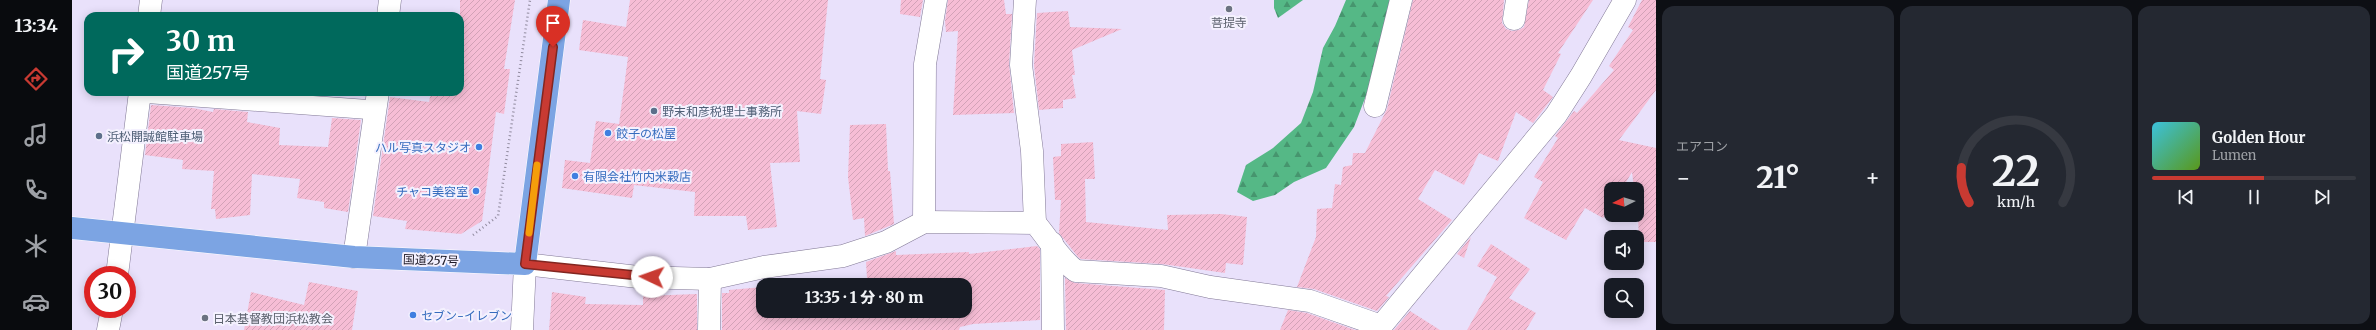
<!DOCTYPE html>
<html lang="ja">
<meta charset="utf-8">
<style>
body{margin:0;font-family:Merriweather,"Noto Sans JP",serif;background:#242831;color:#f1f3f6;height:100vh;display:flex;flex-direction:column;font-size:15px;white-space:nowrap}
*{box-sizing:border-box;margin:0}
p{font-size:13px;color:#9ea1a6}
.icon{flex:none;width:22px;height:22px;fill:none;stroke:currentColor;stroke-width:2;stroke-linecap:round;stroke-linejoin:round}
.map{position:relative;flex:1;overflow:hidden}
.sheet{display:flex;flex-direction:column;gap:6px;padding:6px;background:#0d0f14;width:720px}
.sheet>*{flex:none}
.hud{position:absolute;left:12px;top:12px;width:380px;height:84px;border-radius:12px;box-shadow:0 2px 10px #0003;background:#00695c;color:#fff;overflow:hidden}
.needle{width:26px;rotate:265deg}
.controls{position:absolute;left:1532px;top:182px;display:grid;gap:8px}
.controls a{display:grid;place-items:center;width:40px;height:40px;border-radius:8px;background:#171b24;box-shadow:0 2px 10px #0003;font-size:20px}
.speed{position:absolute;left:12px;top:266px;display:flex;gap:8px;font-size:20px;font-weight:700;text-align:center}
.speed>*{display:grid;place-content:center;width:52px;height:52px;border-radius:50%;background:#171b24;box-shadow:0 2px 10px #0003;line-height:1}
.speed .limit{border:6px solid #d22;background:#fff;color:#111}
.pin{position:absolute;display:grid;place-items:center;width:34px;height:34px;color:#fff;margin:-41px -17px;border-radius:50% 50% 50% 0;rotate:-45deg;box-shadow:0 0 4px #0007}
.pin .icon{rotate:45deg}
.me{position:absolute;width:44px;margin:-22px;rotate:273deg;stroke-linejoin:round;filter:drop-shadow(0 0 3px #0008)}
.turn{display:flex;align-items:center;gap:14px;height:84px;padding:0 16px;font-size:18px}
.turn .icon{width:52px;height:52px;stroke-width:2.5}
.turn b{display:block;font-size:28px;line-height:34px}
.big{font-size:30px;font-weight:800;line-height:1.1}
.sheet .tile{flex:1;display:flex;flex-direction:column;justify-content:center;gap:6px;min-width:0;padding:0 14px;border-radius:12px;background:#242831}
.sheet .dial{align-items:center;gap:0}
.dial svg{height:104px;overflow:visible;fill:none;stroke:#363941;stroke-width:7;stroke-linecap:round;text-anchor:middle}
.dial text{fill:#f1f3f6;stroke:none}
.song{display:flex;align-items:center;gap:12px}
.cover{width:48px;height:48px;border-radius:6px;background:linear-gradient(135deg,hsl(190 70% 55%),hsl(90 70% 35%))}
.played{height:4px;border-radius:2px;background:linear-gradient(90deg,#c83a32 55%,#363941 55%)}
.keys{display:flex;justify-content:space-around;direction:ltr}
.heat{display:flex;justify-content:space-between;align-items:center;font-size:22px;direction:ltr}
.sheet .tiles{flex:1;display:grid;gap:6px;grid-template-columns:repeat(3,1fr)}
.trip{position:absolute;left:684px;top:278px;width:216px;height:40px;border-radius:12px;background:#171b24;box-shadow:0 2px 10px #0003;font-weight:800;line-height:40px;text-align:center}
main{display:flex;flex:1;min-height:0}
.tabs{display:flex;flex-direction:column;width:72px;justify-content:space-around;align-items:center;background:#090b0e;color:#9ea1a6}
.tabs .icon{width:28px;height:28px}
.tabs .current{color:#c83a32}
.tabs b{font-size:18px;color:#f1f3f6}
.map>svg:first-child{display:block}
</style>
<main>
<nav class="tabs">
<b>13:34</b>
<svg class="icon current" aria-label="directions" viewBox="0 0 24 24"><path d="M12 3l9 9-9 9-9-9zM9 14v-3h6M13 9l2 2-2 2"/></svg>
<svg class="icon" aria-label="music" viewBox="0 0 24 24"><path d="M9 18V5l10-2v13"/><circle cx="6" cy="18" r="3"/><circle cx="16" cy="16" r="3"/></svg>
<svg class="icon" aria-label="phone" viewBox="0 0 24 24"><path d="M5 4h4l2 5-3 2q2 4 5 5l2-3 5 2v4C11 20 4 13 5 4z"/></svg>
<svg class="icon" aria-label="climate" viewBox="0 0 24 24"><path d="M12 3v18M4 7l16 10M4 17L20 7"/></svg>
<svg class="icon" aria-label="car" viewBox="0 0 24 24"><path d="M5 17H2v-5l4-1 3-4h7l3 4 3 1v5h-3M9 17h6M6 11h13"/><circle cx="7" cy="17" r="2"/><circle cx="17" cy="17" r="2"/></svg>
</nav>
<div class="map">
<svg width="1584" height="330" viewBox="0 0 1584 330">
<defs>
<pattern id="forest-firs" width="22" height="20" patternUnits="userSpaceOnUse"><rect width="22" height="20" fill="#55b886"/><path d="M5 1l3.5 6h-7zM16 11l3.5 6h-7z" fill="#46956e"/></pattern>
<pattern id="building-hatch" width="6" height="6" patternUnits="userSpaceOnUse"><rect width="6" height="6" fill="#f6bdd5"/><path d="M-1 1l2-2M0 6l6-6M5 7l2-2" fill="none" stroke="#d2a2b7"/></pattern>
</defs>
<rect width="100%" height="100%" fill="#e9e1fb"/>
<g fill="url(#forest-firs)">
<polygon points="1202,0 1231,0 1206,18 1202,8"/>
<polygon points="1274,0 1318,0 1295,93 1282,127 1254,168 1222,182 1203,195 1181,201 1165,192 1174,165 1201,148 1229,123 1241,92 1251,48 1263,26"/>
</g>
<g fill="url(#building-hatch)">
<polygon points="388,0 443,0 432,69 438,69 432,114 424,112 410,221 389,234 333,229 335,221 301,216 318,97 357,102 359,92 388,92"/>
<polygon points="558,0 756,0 748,79 754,80 749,114 725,111 728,162 698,163 705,227 676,230 674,216 622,216 623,192 562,185 560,198 490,188 493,160 518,163 524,121 547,124 556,57 507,50 511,20 554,27"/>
<polygon points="829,0 851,0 848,17 828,14"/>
<polygon points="876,0 932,0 934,14 940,14 937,64 942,113 881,115 886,31 874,32 873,21"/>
<polygon points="1341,0 1432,0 1430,23 1434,29 1440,31 1447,30 1452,27 1457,0 1521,0 1486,53 1489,54 1471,90 1481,97 1461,123 1444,112 1426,161 1407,153 1392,185 1363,170 1346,199 1380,220 1314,296 1317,297 1305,311 1242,289 1225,287 1244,237 1245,209 1260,208 1263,184 1269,185 1271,167 1280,165 1281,153 1293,153 1315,109"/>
<polygon points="1570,0 1584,0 1584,90 1547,140 1584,148 1584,242 1567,242 1565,189 1562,189 1560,172 1550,189 1539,189 1539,206 1531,218 1513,208 1494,240 1452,218 1471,182 1462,177 1486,138 1483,136 1502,111 1505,113 1542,70 1537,66 1561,30 1556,27"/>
<polygon points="996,11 998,27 1050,29 1000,50 1003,75 1000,75 1004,98 991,100 991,108 967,110 962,65 965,13"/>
<polygon points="79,105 121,108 141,112 142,109 176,112 175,122 208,128 207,145 256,147 260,118 289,120 276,212 252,208 252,202 225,198 228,179 180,174 178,215 144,219 143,209 139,209 142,171 110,169 111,160 73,155"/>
<polygon points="814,124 816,171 818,171 822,224 793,236 792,218 781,220 776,177 778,125"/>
<polygon points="1021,142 1023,179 1013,179 1014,222 1096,230 1095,215 1149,214 1175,217 1171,265 1154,263 1153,273 1090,264 1009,259 1006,257 987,233 989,200 983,200 981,157 989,156 989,144"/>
<polygon points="1399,237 1392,258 1385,254"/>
<polygon points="1419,244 1458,269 1437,298 1464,313 1454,330 1395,330 1425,277 1405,266"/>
<polygon points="965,246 968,249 968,320 901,324 888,327 887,330 650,330 650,293 657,293 657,290 691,287 691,311 893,311 893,285 707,285 707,279 795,278 794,262 824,251 824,255 897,252 897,254"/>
<polygon points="993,278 1003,283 1093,290 1092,330 994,330"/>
<polygon points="237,282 286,291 280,330 172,330 179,292 232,305"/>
<polygon points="480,292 514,297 513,304 571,305 571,296 625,294 625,330 477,330"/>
<polygon points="1216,310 1235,313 1283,330 1208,330"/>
<polygon points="1338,311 1368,330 1322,330"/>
</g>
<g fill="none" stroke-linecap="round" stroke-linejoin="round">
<g stroke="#827996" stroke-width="20">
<polyline id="pedestrian" points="68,93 303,110"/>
</g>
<g stroke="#827996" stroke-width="23">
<g id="minor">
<polyline points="953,0 949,65 960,151 963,223"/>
<polyline points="77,16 79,0"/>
<polyline points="316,16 318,0"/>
<polyline points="1442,19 1445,0"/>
<polyline points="1303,106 1329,0"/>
<polyline points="852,222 853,64 864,0"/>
<polyline points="980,243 981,330"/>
<polyline points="282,257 306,92"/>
<path d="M453,264L566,277L638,279L692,267L771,256L814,242L852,222L963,223C977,239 987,259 1004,271L1089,276L1138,287L1238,301L1309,326"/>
<polyline points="45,275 68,92"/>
<polyline points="36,330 40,309"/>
<polyline points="637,330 638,279"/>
<polyline points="1309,330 1309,326 1484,115 1509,76 1553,0"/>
</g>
</g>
<g stroke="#827996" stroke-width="23">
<polyline id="tertiary" points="450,330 453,264"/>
</g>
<g stroke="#fff" stroke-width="23">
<polyline id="trunk" points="0,228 282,257 453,264 487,0"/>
</g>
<polyline stroke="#908a9e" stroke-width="2.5" stroke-dasharray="1 3" stroke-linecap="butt" points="401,235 426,216 458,0"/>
<use href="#pedestrian" stroke="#fff" stroke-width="19"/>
<use href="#minor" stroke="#fff" stroke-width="22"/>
<use href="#tertiary" stroke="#fff" stroke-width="22"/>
<use href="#trunk" stroke="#7ca4e3" stroke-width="22"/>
</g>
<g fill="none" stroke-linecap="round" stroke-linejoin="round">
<g stroke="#822620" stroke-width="10">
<polyline id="route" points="481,47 453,264 580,277"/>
</g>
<use href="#route" stroke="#c83a32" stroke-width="7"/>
<polyline stroke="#f59e0b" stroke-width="7" points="457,233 465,165"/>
</g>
<g fill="#6b7280" stroke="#f4f1fe" stroke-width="1.5">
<circle cx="1157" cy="9" r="4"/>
<circle cx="133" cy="318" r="4"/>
</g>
<g fill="#5c6f8a" stroke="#f4f1fe" stroke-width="1.5">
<circle cx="582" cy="111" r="4"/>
<circle cx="27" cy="136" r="4"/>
</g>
<g fill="#3f7fe0" stroke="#f4f1fe" stroke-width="1.5">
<circle cx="536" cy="133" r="4"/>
<circle cx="407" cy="147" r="4"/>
<circle cx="503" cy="176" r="4"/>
<circle cx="404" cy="191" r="4"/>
<circle cx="341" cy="315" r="4"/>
</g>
<g text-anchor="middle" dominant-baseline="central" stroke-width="4" stroke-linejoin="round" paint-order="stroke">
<g font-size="12" fill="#5b616d" stroke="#f4f1fe">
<text x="1157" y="22">菩提寺</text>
<text x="141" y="318" text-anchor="start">日本基督教団浜松教会</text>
</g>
<g font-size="12" fill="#4e5e75" stroke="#f4f1fe" text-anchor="start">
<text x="590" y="111">野末和彦税理士事務所</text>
<text x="35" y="136">浜松開誠館駐車場</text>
</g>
<g font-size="12" fill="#366cbe" stroke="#f4f1fe" text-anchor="start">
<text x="544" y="133">餃子の松屋</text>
<text x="399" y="147" text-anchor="end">ハル写真スタジオ</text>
<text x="511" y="176">有限会社竹内米穀店</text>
<text x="396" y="191" text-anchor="end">チャコ美容室</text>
<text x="349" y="315">セブン-イレブン</text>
</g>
<g font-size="12" fill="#1f1b27" stroke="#f4f1fe">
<text transform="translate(359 260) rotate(2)">国道257号</text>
</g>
</g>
</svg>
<div class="controls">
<a><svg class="needle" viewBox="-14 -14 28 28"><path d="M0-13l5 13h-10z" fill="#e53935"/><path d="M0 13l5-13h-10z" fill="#9ea1a6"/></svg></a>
<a><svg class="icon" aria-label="sound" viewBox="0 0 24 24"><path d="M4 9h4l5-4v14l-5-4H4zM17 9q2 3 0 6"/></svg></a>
<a><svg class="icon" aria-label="search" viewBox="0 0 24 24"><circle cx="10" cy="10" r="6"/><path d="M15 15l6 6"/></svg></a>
</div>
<div class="speed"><div class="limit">30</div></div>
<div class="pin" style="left:481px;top:47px;background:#d93025"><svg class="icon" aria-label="arrive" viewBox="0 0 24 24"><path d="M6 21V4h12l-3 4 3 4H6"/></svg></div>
<svg class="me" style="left:580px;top:277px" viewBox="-20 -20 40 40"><circle r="19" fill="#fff"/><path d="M0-13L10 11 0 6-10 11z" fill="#c83a32"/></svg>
<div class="trip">13:35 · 1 分 · 80 m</div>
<div class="hud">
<div class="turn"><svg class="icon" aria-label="right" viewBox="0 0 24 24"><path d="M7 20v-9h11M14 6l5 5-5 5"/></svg><div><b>30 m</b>国道257号</div></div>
</div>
</div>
<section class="sheet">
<div class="tiles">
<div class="tile"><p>エアコン</p>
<div class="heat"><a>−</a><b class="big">21°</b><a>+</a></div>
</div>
<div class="tile dial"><svg viewBox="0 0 100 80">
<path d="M14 69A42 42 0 1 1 86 69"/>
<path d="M14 69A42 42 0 0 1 8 42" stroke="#c83a32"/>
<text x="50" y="56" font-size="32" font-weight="700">22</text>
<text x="50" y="72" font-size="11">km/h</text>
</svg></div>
<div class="tile">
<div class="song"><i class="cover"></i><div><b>Golden Hour</b><p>Lumen</p></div></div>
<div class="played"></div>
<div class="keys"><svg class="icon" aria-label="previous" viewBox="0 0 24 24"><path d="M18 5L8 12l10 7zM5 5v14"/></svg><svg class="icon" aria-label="pause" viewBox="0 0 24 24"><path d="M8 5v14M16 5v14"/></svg><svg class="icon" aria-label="next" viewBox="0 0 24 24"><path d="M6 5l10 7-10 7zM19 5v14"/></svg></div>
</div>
</div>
</section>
</main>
